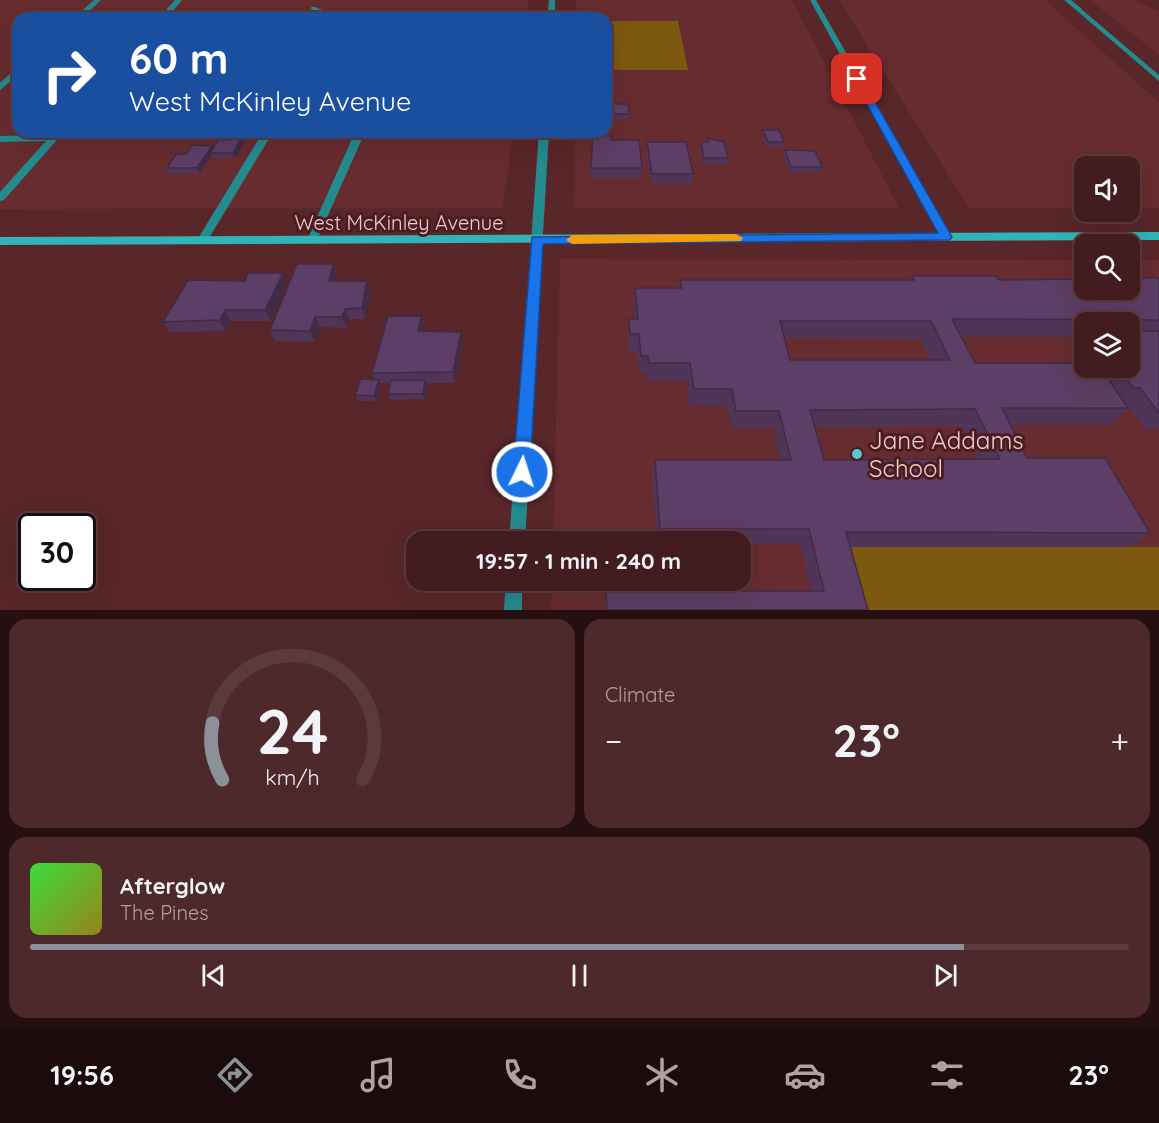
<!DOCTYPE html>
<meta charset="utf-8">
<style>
body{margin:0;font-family:Quicksand,sans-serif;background:#4d292c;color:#f1f3f6;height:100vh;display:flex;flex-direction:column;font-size:22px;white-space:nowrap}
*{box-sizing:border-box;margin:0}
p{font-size:20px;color:#afa1a4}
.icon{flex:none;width:33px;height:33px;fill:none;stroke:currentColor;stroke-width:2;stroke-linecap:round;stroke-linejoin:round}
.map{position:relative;height:610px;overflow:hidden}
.panel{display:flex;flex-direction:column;gap:9px;padding:9px;background:#250f11;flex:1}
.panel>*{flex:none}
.guide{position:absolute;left:12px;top:12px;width:600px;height:126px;border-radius:18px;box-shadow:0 6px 24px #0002,0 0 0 2px #5b3a3d;background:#1a4fa0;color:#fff;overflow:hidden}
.fabs{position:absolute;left:1074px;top:156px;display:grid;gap:12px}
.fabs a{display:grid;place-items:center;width:66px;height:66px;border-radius:12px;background:#431c1f;box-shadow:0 6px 24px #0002,0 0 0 2px #5b3a3d;font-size:30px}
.speed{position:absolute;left:18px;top:513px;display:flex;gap:12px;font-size:30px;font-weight:700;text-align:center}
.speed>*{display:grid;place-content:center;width:78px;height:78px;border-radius:50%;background:#431c1f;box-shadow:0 6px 24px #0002,0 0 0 2px #5b3a3d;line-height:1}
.speed .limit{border:3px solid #111;border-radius:9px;background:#fff;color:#111}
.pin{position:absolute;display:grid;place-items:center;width:51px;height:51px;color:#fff;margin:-26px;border-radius:12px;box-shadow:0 3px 9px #0006}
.me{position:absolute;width:66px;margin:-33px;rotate:4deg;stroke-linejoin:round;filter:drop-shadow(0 0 4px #0008)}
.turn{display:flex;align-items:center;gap:21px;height:126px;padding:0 18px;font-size:27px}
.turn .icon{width:78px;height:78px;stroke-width:2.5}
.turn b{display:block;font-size:42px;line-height:51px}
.big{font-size:45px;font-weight:700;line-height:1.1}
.panel .card{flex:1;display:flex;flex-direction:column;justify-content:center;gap:9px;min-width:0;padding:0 21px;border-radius:18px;background:#4d292c}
.panel .dial{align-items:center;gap:0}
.dial svg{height:156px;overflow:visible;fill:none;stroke:#5b3a3d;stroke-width:7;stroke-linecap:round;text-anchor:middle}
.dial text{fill:#f1f3f6;stroke:none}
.song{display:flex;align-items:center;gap:18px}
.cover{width:72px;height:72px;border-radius:9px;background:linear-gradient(135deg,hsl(120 70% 55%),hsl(50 70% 35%))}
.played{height:6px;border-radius:3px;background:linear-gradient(90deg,#8c9099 85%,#5b3a3d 85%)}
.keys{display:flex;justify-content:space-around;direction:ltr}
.heat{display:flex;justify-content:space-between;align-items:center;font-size:33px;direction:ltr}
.panel .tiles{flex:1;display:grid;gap:9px;grid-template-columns:1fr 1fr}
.card:last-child{grid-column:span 2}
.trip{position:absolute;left:406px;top:531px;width:345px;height:60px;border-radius:18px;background:#431c1f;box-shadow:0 6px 24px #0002,0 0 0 2px #5b3a3d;font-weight:700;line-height:60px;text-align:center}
.menu{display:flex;height:96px;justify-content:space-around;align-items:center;background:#1b0b0c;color:#afa1a4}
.menu .icon{width:42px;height:42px}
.menu .selected{color:#8c9099}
.menu b{font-size:27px;color:#f1f3f6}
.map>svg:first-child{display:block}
</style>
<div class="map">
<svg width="1159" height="610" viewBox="0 0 1159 610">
<rect width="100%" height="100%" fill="#592629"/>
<g fill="#672c30" fill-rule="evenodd">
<polygon points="0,0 529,0 527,18 18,18 18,132 513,132 503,208 0,209"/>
<polygon points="576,0 792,0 899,208 574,208 575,132 606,132 606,70 688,69 606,21 606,18 576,18"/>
<polygon points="839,0 1045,0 1159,102 1159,208 1130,208 1130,166 1084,166 1084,208 969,208"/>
<polygon points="1090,0 1133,0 1159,11 1159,55"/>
<path d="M560,259L1084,260V290H1130V260H1159V610H551L552,581L741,580V542L553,541ZM1084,322H1130V368H1084Z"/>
</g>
<g fill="#7d580f">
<polygon points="606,21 678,21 688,70 606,70"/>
<polygon points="836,547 1159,547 1159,610 853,610"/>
</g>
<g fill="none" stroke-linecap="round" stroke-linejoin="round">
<g fill="#248b8e" fill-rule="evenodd">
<polygon points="94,0 101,0 82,18 74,18"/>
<polygon points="175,0 182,0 167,18 159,18"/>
<polygon points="1064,0 1071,0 1082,9 1076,10"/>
<polygon points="311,7 315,7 332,14 330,18 322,18 324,15 311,9"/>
<polygon points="15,69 18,69 18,75 0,90 0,83"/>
<polygon points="54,132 64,132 4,200 0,201 0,192 46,141 0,142 0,136 51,135"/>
<polygon points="263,132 273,132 206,243 198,243 197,240"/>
<polygon points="355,132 365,132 317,240 312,244 308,243 307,240"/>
</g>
<g fill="#248b8e" fill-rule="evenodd">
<polygon points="549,0 555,0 555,18 547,18"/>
<polygon points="810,0 816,0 951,237 950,240 946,241 941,237"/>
<polygon points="1076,8 1080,8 1159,75 1159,81 1076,10"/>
<polygon points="539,132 549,132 525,542 509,542"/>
<polygon points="506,580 522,580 522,610 504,610"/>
</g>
<polygon fill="#31b4b8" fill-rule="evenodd" points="1159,232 1159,240 0,245 0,237"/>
</g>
<g fill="#503558" fill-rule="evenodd">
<polygon points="606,104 629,114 629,119 606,119"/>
<polygon points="763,130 784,142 782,147 766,147 762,136"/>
<polygon points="220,132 250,132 235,158 213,158 211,155 200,173 169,174 167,168 187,154 213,149 217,142 215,139"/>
<polygon points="708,138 728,158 727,164 703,164 700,148 701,142 707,142"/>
<polygon points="611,140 642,168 641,178 591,178 591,168"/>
<polygon points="647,142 693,174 692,184 651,184 646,152"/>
<polygon points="785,150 822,167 820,172 790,172 784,156"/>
<polygon points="337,274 335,281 367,281 371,291 365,319 349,319 346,328 320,327 315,342 275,341 270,330"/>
<path d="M912,276L999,280L1159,278V429H1145L1125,402H1124L1128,408L1110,425H1010L1027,458L1150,533L1129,547H850L868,610H605L606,591H811L800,544H741V542H657L652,476L655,460H780L773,428H731L727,406H690L687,381H647L646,373H639L637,352H629L628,337L629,319H635L634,306L635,288H679L680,280H910ZM1084,322H1130V368H1084L975,363L961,337H1084ZM785,338L921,339L931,360H790ZM962,426L978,459L824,460L815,427Z"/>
<polygon points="287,283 270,321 231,321 226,331 170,332 163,322"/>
<polygon points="421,316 424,326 423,331 463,343 455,383 426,383 427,386 425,399 390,400 388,394 390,383 380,383 381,385 376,401 357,401 355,395 375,380 372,373"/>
</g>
<g fill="#412b47">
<polygon points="245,132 250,132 235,158 233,153"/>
<polygon points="212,146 214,151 210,153 211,155 200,173 197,168"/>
<polygon points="333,264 337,274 333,291 329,281"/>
<polygon points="283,273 287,283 270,321 265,310"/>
<polygon points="367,281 371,291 365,319 362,308"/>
<polygon points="345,309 349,319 346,328 342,317"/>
<polygon points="225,310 231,321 226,331 220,320"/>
<polygon points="421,316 424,326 421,342 418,331"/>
<polygon points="315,317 320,327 315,342 310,331"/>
<polygon points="461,332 463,343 455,383 453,372"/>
<polygon points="379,380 381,385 376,401 374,396"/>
<polygon points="425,380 427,386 425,399 423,394"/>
</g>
<g fill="#5d3e66" stroke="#412b47" stroke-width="1.5" fill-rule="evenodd">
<polygon points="606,104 628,104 629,114 607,114"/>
<polygon points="763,130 779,130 784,142 768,142"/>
<polygon points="220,132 245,132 233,153 210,153 218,140 230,140 215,139"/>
<polygon points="593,135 611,136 611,140 639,140 642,168 591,168"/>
<polygon points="708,138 724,142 728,158 704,158 701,142 709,142"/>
<polygon points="647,142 686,142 693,174 652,174"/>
<polygon points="192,145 212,146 197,168 167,168 176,154 187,154"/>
<polygon points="785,150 815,151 822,167 791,167"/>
<polygon points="297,264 333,264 329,281 367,281 362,308 345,309 342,317 315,317 310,331 270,330"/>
<polygon points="248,273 283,273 265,310 225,310 220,320 163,322 188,280 245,281"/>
<path d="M912,276H996L999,280L1084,279V290H1130V278H1159V320L952,319L975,363H1084V368H1101L1128,408H1002L1027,458H1105L1150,533L846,532L868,610H607L606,591H824L809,529H660L655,460H791L779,411H736L732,389H694L690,363H649L648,356H641L639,334H630L629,319H638L635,288H682L680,280H914ZM780,321H931L950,360H790ZM975,409L1000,459L824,460L810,410Z"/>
<polygon points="388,316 421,316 418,331 461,332 453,372 372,373"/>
<polygon points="1130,331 1159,331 1159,413 1140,388 1133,388 1119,368 1130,368"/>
<polygon points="361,379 379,380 374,396 355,395"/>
<polygon points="391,380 425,380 423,394 388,394"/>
</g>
<polygon fill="#1a73e8" stroke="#114b97" stroke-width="1.5" points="854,77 862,79 952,237 950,240 543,244 530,472 527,477 522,479 516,477 513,472 532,237 938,233 853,79"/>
<polygon fill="#f59e0b" points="736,234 743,238 741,241 572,244 566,240 572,235"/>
<circle fill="#52ccd0" stroke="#4d1c20" stroke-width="2" cx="857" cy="454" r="6"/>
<g text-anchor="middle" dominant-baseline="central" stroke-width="6" stroke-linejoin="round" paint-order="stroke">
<g font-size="20" fill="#edcccc" stroke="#4d1c20">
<text x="399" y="222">West McKinley Avenue</text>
</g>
<g font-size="24" fill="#edcccc" stroke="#4d1c20" text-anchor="start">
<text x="869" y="440">Jane Addams<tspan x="869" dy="28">School</tspan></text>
</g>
</g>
</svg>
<div class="fabs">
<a><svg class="icon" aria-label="sound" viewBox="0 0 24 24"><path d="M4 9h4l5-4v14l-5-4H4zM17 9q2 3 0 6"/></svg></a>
<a><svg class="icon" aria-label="search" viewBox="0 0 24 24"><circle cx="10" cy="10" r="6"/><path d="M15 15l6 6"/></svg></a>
<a><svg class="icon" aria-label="layers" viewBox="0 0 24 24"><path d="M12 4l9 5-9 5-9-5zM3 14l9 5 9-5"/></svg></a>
</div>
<div class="speed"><div class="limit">30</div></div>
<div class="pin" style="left:857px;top:79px;background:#d93025"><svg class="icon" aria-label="arrive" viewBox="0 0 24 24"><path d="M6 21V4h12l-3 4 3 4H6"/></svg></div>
<svg class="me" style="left:522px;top:472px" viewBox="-20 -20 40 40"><circle r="17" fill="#1a73e8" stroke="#fff" stroke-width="3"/><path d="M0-11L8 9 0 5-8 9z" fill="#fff"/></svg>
<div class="trip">19:57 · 1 min · 240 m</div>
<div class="guide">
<div class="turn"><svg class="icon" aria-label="right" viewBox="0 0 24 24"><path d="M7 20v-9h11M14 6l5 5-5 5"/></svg><div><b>60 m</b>West McKinley Avenue</div></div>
</div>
</div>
<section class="panel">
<div class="tiles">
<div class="card dial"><svg viewBox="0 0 100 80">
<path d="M14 69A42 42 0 1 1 86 69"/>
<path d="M14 69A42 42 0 0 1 9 40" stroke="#8c9099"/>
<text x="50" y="56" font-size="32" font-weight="700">24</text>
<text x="50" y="72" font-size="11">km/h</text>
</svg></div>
<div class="card"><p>Climate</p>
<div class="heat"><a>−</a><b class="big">23°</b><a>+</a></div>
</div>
<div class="card">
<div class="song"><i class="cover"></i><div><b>Afterglow</b><p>The Pines</p></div></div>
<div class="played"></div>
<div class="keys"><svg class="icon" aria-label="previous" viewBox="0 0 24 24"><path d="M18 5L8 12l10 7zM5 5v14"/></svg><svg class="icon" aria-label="pause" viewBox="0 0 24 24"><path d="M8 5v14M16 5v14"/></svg><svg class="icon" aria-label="next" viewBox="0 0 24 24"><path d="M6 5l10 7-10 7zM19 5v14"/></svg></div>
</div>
</div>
</section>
<nav class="menu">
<b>19:56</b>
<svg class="icon selected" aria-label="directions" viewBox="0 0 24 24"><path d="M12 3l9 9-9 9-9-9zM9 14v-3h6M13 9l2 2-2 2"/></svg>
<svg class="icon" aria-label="music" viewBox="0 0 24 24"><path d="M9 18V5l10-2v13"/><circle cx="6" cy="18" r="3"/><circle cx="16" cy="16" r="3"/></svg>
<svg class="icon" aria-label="phone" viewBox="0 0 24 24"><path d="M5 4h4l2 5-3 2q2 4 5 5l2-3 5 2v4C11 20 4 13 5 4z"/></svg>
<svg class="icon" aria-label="climate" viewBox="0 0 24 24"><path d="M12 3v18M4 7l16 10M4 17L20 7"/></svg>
<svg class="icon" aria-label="car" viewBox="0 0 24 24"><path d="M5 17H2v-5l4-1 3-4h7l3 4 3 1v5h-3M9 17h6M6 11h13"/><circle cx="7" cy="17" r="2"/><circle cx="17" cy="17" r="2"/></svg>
<svg class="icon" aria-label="filters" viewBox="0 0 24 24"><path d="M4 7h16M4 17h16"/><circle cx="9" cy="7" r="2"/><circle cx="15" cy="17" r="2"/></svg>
<b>23°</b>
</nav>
